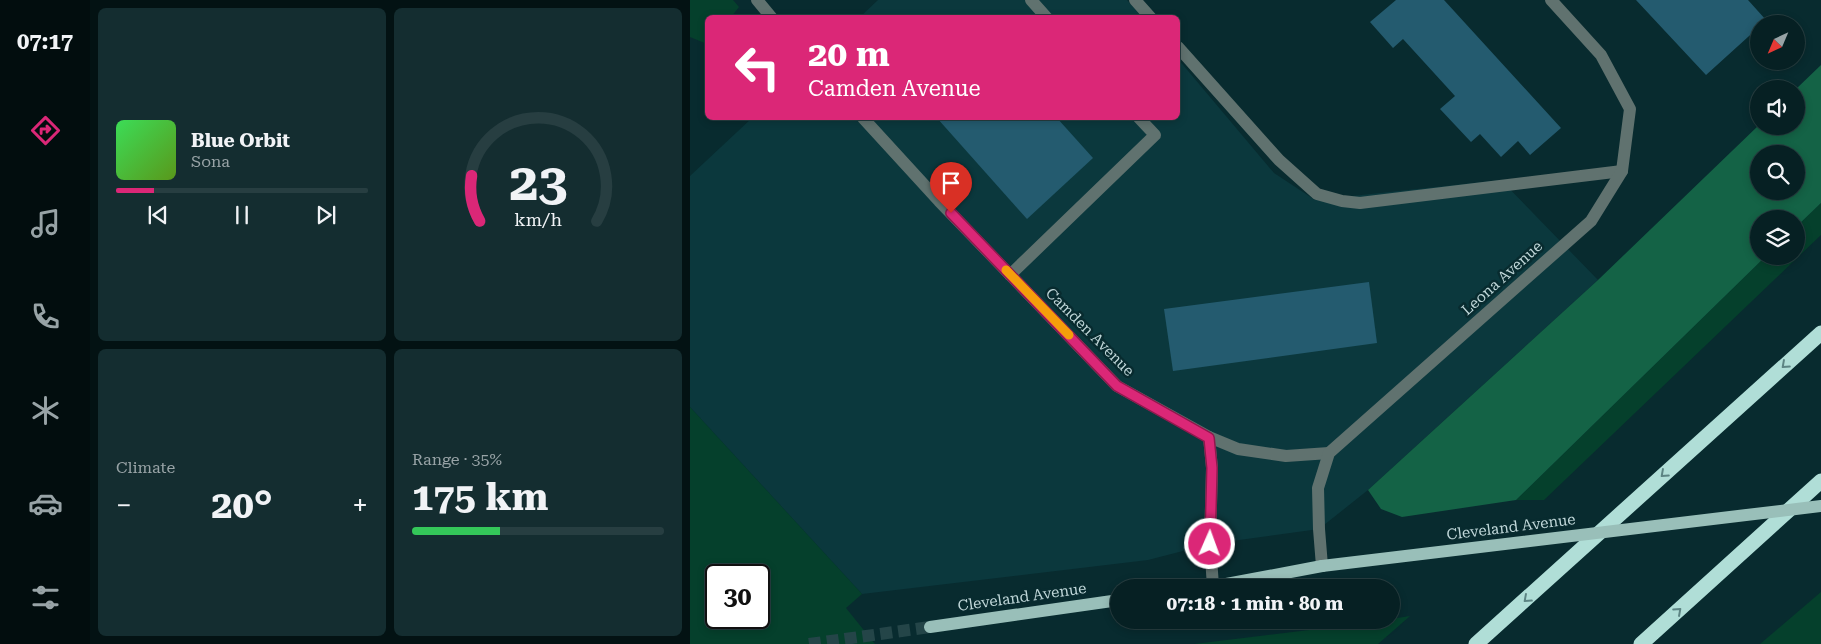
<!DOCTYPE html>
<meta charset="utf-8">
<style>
body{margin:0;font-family:"Roboto Serif",serif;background:#142d30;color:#f1f3f6;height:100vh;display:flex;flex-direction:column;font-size:19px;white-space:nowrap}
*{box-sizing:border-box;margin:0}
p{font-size:16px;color:#98a3a6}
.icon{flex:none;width:28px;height:28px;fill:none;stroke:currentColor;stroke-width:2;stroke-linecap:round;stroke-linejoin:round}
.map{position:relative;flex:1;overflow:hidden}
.sheet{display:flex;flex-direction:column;gap:8px;padding:8px;background:#031213;width:600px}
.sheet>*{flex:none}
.guide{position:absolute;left:15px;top:15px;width:475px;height:105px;border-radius:8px;box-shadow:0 2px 8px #0003,0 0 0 1px #273e41;background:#db2777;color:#fff;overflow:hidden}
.needle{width:32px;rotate:224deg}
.controls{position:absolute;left:1060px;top:15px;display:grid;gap:10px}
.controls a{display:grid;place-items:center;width:55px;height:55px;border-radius:50%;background:#062023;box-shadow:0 2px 8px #0003,0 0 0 1px #273e41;font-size:25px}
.speed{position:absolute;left:15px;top:564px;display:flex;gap:10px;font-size:25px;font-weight:700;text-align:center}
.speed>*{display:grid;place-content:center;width:65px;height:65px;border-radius:50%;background:#062023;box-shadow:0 2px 8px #0003,0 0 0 1px #273e41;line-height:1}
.speed .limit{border:2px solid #111;border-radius:8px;background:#fff;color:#111}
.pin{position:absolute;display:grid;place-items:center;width:42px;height:42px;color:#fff;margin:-51px -21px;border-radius:50% 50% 50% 0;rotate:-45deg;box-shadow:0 0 5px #0007}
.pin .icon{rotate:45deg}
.me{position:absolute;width:55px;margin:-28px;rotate:2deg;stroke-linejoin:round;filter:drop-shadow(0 0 4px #0008)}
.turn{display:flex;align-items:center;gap:18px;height:105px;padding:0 20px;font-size:22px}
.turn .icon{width:65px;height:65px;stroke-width:2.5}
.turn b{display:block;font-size:35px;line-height:42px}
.big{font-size:38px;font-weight:700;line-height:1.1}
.sheet .tile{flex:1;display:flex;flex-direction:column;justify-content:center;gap:8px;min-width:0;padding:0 18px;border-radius:8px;background:#142d30}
.sheet .dial{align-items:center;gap:0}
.dial svg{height:130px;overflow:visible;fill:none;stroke:#273e41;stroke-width:7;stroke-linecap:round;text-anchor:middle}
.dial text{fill:#f1f3f6;stroke:none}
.song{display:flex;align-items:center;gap:15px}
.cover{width:60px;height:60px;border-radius:8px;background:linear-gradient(135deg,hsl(130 70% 55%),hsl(90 70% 35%))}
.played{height:5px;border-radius:2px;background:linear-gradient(90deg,#db2777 15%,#273e41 15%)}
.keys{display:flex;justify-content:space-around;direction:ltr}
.heat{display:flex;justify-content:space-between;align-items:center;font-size:28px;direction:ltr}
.charge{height:8px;border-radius:4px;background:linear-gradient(90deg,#34c759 35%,#273e41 0)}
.sheet .tiles{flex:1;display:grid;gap:8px;grid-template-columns:repeat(2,1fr)}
.trip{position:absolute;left:420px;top:579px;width:290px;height:50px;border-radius:25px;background:#062023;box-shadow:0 2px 8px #0003,0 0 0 1px #273e41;font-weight:700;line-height:50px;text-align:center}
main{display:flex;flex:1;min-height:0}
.dock{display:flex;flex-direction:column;width:90px;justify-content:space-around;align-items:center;background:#020d0e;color:#98a3a6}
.dock .icon{width:35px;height:35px}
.dock .active{color:#db2777}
.dock b{font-size:22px;color:#f1f3f6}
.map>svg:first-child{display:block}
</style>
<main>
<nav class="dock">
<b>07:17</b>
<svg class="icon active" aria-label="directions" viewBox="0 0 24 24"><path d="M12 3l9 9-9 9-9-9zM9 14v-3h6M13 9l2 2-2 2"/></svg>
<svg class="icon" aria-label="music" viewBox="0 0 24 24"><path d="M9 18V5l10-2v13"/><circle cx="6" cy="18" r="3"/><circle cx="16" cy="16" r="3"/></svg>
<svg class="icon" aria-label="phone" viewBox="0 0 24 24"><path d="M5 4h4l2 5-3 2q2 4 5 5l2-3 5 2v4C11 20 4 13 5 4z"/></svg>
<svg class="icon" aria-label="climate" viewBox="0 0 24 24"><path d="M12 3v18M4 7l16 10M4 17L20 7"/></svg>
<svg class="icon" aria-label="car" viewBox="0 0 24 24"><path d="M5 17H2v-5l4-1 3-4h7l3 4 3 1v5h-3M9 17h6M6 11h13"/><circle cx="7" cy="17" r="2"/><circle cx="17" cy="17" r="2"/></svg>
<svg class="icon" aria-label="filters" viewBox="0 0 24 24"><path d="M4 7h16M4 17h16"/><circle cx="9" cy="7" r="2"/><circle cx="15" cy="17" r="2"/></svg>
</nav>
<section class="sheet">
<div class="tiles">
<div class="tile">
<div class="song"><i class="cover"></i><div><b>Blue Orbit</b><p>Sona</p></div></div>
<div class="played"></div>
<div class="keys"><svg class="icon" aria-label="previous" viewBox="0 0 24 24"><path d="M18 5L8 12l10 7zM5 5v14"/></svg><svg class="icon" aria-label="pause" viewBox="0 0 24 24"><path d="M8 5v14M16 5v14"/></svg><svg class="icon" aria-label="next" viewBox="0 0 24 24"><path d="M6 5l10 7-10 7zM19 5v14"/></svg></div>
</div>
<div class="tile dial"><svg viewBox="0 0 100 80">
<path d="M14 69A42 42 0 1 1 86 69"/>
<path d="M14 69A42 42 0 0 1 9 41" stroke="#db2777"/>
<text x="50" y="56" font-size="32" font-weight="700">23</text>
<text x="50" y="72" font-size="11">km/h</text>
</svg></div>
<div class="tile"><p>Climate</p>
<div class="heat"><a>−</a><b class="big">20°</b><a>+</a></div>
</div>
<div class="tile"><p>Range · 35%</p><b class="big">175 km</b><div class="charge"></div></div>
</div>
</section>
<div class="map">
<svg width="1131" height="644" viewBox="0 0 1131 644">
<rect width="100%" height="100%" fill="#082b2f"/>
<g fill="#0b383d">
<polygon points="188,0 437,0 452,17 169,18"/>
<polygon points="488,59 584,173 625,200 811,180 908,280 678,490 629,529 520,544 458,560 172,594 0,407 0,176 62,118 488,118"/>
</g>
<g fill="#05402c" fill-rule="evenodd">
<polygon points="0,0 43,0 49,7 41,17 18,18 17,44 0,37"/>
<polygon points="1131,203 1131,235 854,500 826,500 1076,256 1106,256 1106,227"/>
<path d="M0,407L172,594L156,608L185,644H0ZM26,575H69V618H26Z"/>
<polygon points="1131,592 1131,644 1070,644"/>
<polygon points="720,616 688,644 504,644 701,620 701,619"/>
</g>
<path fill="#146346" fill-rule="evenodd" d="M1131,65V203L1106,227V219H1069V256H1076L826,500L712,517L691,509L678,490L908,280L1069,125V126H1106V89ZM1069,154H1106V191H1069Z"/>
<g fill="#245b6f">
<polygon points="706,0 754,0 871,128 840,155 828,141 811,157 790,134 781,142 750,109 765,96 713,39 703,48 680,22"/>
<polygon points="946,0 1058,0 1076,20 1072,24 1069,24 1069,27 1016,75"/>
<polygon points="247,118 367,118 403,158 337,219"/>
<polygon points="679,282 687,343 483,371 474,309"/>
</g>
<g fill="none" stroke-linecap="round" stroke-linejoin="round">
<polyline stroke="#244548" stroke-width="12" stroke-dasharray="12 6" stroke-linecap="butt" points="119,644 240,627"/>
<g stroke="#60726f" stroke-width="12">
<polyline points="67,0 82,18"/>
<polyline points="341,0 357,18"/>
<polyline points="445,0 461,18"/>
<polyline points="488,47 589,160 627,194 652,201 670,203 932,171"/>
<polyline points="173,118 249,201 427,386 519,437 522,468 520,544 523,586"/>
<polyline points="320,275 465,135 449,118"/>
<polyline points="519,437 548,449 596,456 639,453"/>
<polyline points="632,566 629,529 628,488 639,453 901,221 932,171 940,109 911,55 861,0"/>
</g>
<g stroke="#99bfb9" stroke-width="12">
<polyline points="515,588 632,566"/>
<polyline points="240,627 429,600"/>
</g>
<g stroke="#b0ded7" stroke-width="15">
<polyline points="786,644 1131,333"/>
<polyline points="951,644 1131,481"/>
</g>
<polyline stroke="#99bfb9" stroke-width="12" points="632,566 1131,506"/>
</g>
<defs><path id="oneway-chevron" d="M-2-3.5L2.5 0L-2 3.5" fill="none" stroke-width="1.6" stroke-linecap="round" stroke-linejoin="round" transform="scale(1.25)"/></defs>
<g stroke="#5c8483">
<use href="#oneway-chevron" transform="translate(1095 365) rotate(138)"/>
<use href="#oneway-chevron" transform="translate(974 474) rotate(138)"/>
<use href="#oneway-chevron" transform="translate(837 599) rotate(138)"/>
<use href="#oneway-chevron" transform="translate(988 611) rotate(-42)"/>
</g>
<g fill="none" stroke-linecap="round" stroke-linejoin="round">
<g stroke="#8e194d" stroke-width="12">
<polyline id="route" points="261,213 427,386 519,438 522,468 520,544"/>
</g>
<use href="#route" stroke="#db2777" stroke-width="9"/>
<polyline stroke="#f59e0b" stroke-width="9" points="316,270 379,335"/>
</g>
<g text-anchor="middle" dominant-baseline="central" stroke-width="5" stroke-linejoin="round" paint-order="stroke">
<g font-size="15" fill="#c0d7d9" stroke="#082b2f">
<text transform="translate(812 278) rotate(-42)">Leona Avenue</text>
<text transform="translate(400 332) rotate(45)">Camden Avenue</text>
<text transform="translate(821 527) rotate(-7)">Cleveland Avenue</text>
<text transform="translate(332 597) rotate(-8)">Cleveland Avenue</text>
</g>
</g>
</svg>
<div class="controls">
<a><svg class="needle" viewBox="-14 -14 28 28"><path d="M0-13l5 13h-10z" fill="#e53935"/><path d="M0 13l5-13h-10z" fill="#98a3a6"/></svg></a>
<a><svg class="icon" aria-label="sound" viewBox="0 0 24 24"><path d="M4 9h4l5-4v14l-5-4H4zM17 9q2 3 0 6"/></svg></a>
<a><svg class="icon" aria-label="search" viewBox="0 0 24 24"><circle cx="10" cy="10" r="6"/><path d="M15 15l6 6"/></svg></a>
<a><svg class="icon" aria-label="layers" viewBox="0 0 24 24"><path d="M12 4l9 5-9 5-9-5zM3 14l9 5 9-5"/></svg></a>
</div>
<div class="speed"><div class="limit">30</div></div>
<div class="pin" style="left:261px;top:213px;background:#d93025"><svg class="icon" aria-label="arrive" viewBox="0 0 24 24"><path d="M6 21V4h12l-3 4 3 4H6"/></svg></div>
<svg class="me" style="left:520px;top:544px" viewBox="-20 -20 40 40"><circle r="17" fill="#db2777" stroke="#fff" stroke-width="3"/><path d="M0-11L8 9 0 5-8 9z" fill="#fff"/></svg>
<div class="trip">07:18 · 1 min · 80 m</div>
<div class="guide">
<div class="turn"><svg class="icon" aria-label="left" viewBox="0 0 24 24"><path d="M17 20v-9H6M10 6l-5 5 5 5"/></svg><div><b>20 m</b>Camden Avenue</div></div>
</div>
</div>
</main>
